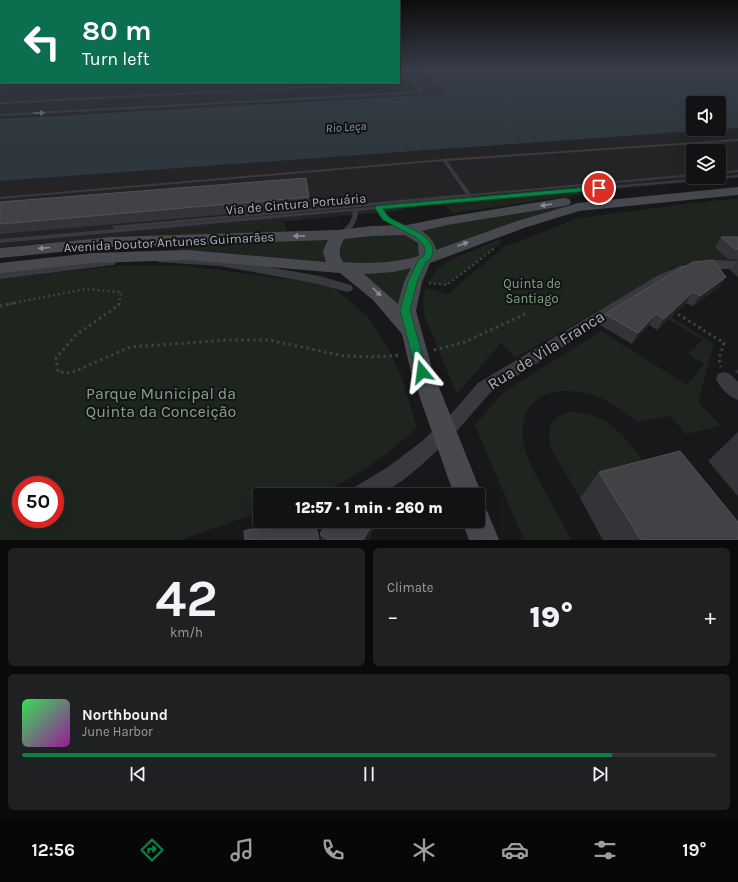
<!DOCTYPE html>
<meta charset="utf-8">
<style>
body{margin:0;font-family:Karla,sans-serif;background:#1f2022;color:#f1f3f6;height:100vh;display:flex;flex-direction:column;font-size:15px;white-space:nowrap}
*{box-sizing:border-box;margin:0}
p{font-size:13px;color:#9c9ea0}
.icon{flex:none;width:22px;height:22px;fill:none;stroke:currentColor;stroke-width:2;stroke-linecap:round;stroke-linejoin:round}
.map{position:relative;height:540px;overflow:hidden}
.sheet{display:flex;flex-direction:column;gap:8px;padding:8px;background:#0a0a0b;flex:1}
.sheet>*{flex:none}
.banner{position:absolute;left:0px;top:0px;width:400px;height:84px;box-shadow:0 4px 16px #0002,0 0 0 1px #313234;background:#0b6e4f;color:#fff;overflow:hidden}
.fabs{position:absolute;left:686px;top:96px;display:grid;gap:8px}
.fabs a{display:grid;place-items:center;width:40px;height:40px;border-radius:4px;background:#121214;box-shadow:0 4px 16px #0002,0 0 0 1px #313234;font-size:20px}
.speed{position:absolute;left:12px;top:476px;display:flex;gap:8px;font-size:20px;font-weight:700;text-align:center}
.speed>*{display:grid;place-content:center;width:52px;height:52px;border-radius:50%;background:#121214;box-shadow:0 4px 16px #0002,0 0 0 1px #313234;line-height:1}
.speed .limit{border:6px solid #d22;background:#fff;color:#111}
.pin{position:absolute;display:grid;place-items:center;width:34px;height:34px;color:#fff;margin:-17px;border:2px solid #fff;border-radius:50%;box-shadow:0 1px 4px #0007}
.me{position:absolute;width:44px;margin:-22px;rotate:344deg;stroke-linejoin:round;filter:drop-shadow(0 0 3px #0008)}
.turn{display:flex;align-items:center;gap:14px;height:84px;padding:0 16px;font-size:18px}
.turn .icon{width:52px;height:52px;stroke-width:2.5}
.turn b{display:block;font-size:28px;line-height:34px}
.big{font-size:30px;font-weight:800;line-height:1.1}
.sheet .widget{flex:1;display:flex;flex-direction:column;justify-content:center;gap:6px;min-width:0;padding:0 14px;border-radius:6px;background:#1f2022}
.sheet .dial{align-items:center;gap:0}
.dial b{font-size:52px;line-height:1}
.song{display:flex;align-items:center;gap:12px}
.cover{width:48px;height:48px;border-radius:6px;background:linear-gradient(135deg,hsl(130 70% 55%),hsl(300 70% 35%))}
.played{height:4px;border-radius:2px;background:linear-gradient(90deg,#0b8043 85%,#313234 85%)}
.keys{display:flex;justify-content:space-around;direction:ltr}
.heat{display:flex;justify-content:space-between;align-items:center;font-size:22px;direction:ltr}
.sheet .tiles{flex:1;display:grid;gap:8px;grid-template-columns:1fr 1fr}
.widget:last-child{grid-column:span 2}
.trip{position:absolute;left:253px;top:488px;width:232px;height:40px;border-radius:4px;background:#121214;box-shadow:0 4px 16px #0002,0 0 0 1px #313234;font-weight:800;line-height:40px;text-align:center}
.dock{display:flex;height:64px;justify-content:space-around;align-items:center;background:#070708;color:#9c9ea0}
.dock .icon{width:28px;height:28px}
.dock .current{color:#0b8043}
.dock b{font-size:18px;color:#f1f3f6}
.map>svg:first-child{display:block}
</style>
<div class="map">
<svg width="738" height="540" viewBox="0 0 738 540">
<rect width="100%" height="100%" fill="#18181a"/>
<g fill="#242427" fill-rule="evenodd">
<polygon points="0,70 1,83 399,83 399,70 421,70 446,94 0,119"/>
<path d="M738,128V178L404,208V210L377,213L0,247V181ZM693,151H719V177H693Z"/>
</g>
<g fill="#1e251f" fill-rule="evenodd">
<polygon points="582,192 584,194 452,213 445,204"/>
<polygon points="738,199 738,261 691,263 674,267 515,358 501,343 457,394 424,315 423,302 425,288 448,294 504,247 579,218 708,201"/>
<polygon points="561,202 573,209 427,258 406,311 346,268 176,255 182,240 338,235"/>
<polygon points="285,221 286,232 105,238"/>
<polygon points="498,240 502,242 447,285 428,283 438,268 453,259"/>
<path d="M118,266H187L331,285L368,317L389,350L402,379L417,428C389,452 346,488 310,495C295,498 275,495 260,495V512L180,540H0V279ZM21,485H55V519H21Z"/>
<path d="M646,301L714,344L698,402L721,426L686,434L670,416L637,422C625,413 613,403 599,397C562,384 518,390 523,439C524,455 535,472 542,486C552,504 562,522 571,540H524L475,425L505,391L601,331L687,385L704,364L688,354L703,340L642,304Z"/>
<path d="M570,412C614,412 632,447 655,478L580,498L552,451L549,437L550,425L558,416Z"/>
</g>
<path fill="#2e373d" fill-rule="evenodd" d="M421,70H738V128L0,181V119L446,94ZM693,103H719V129H693Z"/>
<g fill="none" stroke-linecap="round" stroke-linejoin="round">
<g stroke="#3f4146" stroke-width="2.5" stroke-dasharray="2 3" stroke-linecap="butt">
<polyline points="429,283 447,285 495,248"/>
<polyline points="9,304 85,289 121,292 119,304"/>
</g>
<g stroke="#3f4146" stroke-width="3" stroke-dasharray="2.5 3.5" stroke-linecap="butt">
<polyline points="119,303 119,305 76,335 56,358 58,372 71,373 130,347 229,340 269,340 344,356 375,357 401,355"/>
<polyline points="0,306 14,303"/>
<polyline points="673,311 724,343 719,359 721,367"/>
<polyline points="434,350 465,342 527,313"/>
</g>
<g fill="#393a3f" fill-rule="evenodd">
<path d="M399,70C408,73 415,84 422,91V93L0,116V114L419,91L407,78L399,83V81L406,77L402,73L399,71Z"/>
<polygon points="378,83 395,83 0,104 0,102"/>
<polygon points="738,139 738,141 447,161 471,194 693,174 693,176 472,196 470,197 468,197 115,229 112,227 113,226 466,194 443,161 0,199 0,197 444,159"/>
<polygon points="738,170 738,172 719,174 719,172"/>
<path d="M738,175V177L381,209L388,217L407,228L408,229L407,230L405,231L384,219L376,209L358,211C358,221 352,231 342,235L339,233C347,226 352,222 353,211L0,243V239Z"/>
</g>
<g fill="#393a3f" fill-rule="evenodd">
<polygon points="162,255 220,258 319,276 351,285 353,288 351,291 347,292 318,284 220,266 158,262 156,259 158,256"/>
<polygon points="110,258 114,259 116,262 114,265 0,279 0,271"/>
<polygon points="711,260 738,261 738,269 696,269 694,266 696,263"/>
<polygon points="682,265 686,266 688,269 686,272 665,282 490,393 449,440 418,468 402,481 380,495 350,495 353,488 388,467 421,442 451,414 478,383 657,276"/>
<path d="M724,372L730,374L738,382V400C729,397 720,388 716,379L718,374Z"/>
</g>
<g fill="#47494e" fill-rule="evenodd">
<path d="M738,187V195L579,211L524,228L430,263L422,282L416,311L433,372L482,495L478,505V495H454L411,372L402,334L373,300L340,273L187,260L92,263L0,273V263L92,253L187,250L326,262L323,251L328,240L111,247L0,258V248L111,237L338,230L372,226L407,225L447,217L564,198L569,199L571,202L569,205L564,206L447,225L422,231C429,236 434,241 436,250L514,222L578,203ZM405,235L418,243L419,256C394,263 370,264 343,262C338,254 339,248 344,239L372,236ZM411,268L404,282L398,304L364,274L394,272Z"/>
<polygon points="478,507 487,511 499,540 469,540 462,521 478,521"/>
</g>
</g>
<g fill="#343438">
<polygon points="309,197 310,207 0,234 0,202"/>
<polygon points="721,237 738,237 738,260 728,259 715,247"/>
<polygon points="738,260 738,277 730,270"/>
<polygon points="726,277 719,287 693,306 686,303 657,330 649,325 632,344 600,325 605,314"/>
<polygon points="738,369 738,374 735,372"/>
<polygon points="738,432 738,496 708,461"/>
<polygon points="599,472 738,540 603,540 580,498"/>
<polygon points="328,521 378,521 368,540 321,540 320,534"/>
</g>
<g fill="#232326">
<polygon points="726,277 719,287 693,306 700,296"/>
<polygon points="693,292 686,303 657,330 664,319"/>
<polygon points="656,314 649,325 632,344 638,333"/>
<polygon points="374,521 378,521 368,540 363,540"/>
</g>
<g fill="#414146" stroke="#515358">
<polygon points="306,178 309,197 0,224 0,202"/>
<polygon points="721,237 738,237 738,249 735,249"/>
<polygon points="713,260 726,277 700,296 693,292 664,319 656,314 638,333 605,314 676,271 693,262"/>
<polygon points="680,451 738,522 738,540 641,540 599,472"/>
<polygon points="288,521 315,521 319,540 245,540 244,531 251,529 268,529"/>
<polygon points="328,521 374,521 363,540 328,540 320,534"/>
</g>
<defs><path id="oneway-solid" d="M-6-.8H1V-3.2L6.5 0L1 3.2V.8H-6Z"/></defs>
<use fill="#787a82" href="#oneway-solid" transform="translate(39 113) rotate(-3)"/>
<g fill="#888b94">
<use href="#oneway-solid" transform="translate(546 205) rotate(171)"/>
<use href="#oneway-solid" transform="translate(299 236) rotate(179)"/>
<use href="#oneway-solid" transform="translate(463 244) rotate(-20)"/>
<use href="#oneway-solid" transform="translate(44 248) rotate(175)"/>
<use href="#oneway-solid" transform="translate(377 292) rotate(44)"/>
</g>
<linearGradient id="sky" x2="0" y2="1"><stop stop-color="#0d0d0e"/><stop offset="0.48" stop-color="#373d49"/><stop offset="1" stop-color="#373d49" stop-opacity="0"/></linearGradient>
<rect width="738" height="145" fill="url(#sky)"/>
<path fill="#0b8043" stroke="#07532c" d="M599,186L601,187V190L383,209C385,212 387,215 389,217C403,227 444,236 430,260L426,262L417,282L410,310L427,372L426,375L422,377L417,375L400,310L408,282L418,260L423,257L425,252L424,246L417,238L383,220L375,208L376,206Z"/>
<g text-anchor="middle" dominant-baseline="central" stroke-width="4" stroke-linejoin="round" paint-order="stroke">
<g font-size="12" font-style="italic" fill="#849db2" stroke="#131315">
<text transform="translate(346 127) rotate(-4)">Rio Leça</text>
</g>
<g font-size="13" fill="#abafb9" stroke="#131315">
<text transform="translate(296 204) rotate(-5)">Via de Cintura Portuária</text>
<text transform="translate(169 242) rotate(-3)">Avenida Doutor Antunes Guimarães</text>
</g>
<g font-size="13" fill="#83a384" stroke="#131315">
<text x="532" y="283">Quinta de<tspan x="532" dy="15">Santiago</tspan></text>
</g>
<g font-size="16" fill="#abafb9" stroke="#131315">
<text transform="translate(546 350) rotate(-32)">Rua de Vila Franca</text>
</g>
<g font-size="16" fill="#83a384" stroke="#131315">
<text x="161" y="393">Parque Municipal da<tspan x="161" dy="18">Quinta da Conceição</tspan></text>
</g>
</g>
</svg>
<div class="fabs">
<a><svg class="icon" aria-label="sound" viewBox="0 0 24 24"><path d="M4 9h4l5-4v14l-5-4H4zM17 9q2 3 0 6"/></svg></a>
<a><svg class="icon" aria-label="layers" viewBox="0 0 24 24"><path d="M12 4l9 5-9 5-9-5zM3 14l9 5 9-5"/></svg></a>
</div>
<div class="speed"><div class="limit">50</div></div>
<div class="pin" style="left:599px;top:188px;background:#d93025"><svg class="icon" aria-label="arrive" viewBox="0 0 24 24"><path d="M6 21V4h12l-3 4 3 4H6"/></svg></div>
<svg class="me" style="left:422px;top:372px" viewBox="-20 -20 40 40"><path d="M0-17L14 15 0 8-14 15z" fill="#0b8043" stroke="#fff" stroke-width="4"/></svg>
<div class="trip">12:57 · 1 min · 260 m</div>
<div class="banner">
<div class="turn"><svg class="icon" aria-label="left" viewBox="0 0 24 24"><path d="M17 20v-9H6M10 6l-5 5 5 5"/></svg><div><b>80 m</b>Turn left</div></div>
</div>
</div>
<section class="sheet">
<div class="tiles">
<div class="widget dial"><b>42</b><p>km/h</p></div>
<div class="widget"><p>Climate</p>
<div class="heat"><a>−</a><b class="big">19°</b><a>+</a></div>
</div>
<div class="widget">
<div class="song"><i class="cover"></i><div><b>Northbound</b><p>June Harbor</p></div></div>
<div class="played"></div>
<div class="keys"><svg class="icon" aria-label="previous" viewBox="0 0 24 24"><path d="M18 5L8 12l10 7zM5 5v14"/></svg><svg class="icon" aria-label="pause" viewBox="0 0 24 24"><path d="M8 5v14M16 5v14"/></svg><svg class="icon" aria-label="next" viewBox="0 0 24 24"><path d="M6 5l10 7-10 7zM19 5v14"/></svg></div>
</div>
</div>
</section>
<nav class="dock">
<b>12:56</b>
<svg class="icon current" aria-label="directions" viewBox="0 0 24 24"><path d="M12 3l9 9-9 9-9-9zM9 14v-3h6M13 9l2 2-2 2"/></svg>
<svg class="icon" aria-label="music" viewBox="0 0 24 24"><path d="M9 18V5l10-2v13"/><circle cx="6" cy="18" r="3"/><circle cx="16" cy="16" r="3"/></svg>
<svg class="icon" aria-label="phone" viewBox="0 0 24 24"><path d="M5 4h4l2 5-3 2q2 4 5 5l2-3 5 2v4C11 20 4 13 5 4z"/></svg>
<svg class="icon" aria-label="climate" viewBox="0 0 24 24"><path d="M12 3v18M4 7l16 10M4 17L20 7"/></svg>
<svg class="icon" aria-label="car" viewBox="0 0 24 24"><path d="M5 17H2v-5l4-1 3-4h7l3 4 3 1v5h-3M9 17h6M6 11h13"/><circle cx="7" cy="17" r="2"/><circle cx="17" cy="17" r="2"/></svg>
<svg class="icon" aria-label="filters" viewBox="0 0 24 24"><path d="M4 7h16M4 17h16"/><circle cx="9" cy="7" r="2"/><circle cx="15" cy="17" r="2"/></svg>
<b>19°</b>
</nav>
